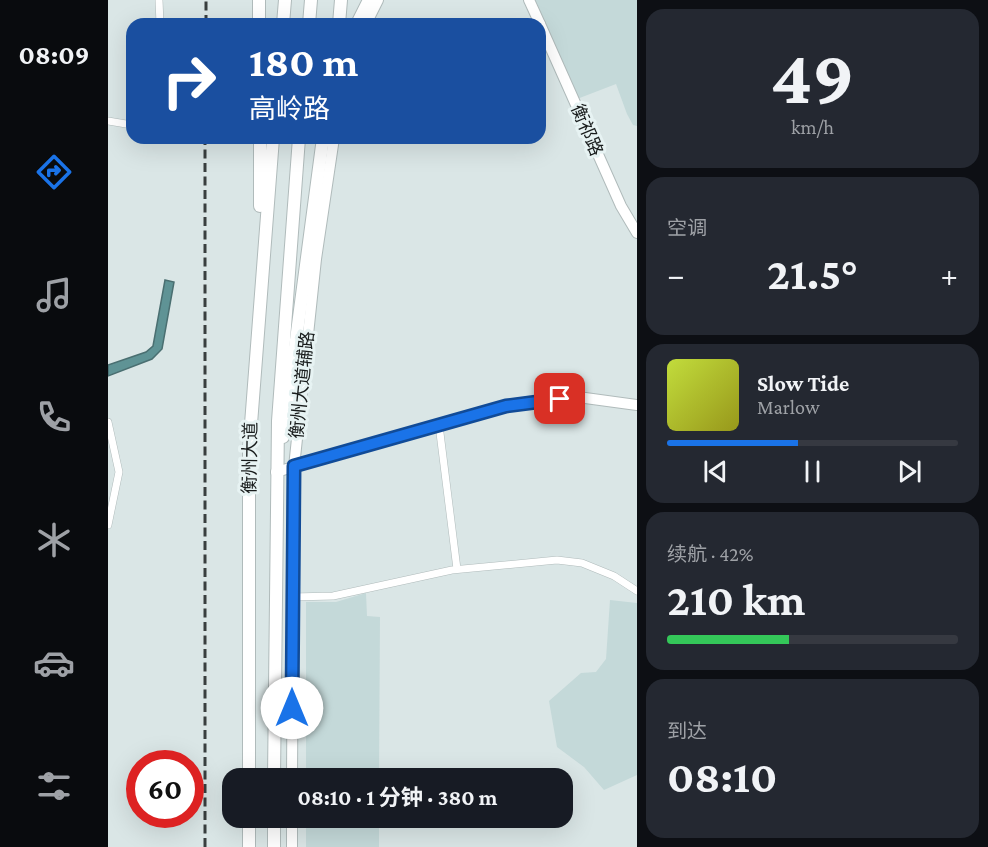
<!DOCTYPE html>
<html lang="zh">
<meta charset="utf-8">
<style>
body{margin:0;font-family:"Crimson Pro","Noto Sans SC",serif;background:#242831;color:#f1f3f6;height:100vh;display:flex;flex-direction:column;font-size:22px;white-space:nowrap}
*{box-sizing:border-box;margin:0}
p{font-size:20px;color:#9ea1a6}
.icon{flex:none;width:33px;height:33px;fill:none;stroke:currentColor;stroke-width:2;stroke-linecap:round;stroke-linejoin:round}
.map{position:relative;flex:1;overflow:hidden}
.details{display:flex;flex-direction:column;gap:9px;padding:9px;background:#0d0f14;width:351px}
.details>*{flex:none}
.top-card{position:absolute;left:18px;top:18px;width:420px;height:126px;border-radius:18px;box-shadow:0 6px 24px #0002;background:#1a4fa0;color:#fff;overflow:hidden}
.speed{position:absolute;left:18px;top:750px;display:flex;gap:12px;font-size:30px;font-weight:700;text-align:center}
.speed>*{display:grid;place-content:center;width:78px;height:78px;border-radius:50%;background:#171b24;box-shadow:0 6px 24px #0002;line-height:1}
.speed .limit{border:9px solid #d22;background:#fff;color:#111}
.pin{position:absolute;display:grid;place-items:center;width:51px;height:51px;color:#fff;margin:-26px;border-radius:12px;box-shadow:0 3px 9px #0006}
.me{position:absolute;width:66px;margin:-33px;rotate:0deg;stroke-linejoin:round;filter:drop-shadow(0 0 4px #0008)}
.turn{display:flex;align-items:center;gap:21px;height:126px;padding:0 24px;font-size:27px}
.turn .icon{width:78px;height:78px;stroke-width:2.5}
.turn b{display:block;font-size:42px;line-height:51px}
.big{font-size:45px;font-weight:700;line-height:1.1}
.details .tile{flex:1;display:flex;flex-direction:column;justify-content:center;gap:9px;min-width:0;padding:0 21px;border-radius:18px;background:#242831}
.details .dial{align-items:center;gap:0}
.dial b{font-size:78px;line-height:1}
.song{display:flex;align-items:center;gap:18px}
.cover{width:72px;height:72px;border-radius:9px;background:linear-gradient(135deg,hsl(70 70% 55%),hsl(60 70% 35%))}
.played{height:6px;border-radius:3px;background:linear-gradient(90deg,#1a73e8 45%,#363941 45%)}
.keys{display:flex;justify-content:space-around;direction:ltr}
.heat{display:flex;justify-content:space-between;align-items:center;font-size:33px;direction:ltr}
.charge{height:9px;border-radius:4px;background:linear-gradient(90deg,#34c759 42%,#363941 0)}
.trip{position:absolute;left:114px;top:768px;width:351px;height:60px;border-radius:18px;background:#171b24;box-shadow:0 6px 24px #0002;font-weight:700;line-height:60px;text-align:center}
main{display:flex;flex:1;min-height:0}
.dock{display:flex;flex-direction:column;width:108px;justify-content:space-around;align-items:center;background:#090b0e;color:#9ea1a6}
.dock .icon{width:42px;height:42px}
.dock .on{color:#1a73e8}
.dock b{font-size:27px;color:#f1f3f6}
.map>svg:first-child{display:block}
</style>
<main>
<nav class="dock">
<b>08:09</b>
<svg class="icon on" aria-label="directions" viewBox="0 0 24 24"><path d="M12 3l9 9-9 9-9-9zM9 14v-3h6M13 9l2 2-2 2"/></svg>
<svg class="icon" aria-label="music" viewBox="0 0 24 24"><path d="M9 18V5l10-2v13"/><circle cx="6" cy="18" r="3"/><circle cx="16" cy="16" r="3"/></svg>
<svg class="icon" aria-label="phone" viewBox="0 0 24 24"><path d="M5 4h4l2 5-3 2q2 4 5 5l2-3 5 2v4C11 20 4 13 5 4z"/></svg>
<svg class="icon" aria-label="climate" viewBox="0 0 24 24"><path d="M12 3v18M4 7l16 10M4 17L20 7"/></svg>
<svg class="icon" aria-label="car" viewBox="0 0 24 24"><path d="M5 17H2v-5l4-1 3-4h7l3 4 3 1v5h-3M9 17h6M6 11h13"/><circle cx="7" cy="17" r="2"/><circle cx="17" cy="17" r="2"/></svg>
<svg class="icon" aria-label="filters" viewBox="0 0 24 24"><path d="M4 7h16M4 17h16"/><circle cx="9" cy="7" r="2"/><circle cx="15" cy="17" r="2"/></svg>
</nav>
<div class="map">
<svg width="529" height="847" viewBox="0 0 529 847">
<rect width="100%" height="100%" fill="#dae6e6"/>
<g fill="#c4d9d9">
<polygon points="424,0 529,0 529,126 525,125 519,114 508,84 469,99"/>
<polygon points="258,593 259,616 272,617 271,778 198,778 198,602 228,602"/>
<polygon points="502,600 529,603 529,775 496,790 476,767 449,747 441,701 473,673 488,672 498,659"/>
<rect x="198" y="818" width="73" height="29"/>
</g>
<polygon fill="#5f9395" stroke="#4a6f71" stroke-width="1.5" points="57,280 66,282 54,349 44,359 0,376 0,365 38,352 45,346"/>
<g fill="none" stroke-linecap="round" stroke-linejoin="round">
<g stroke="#b0bbbb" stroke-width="8">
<g id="street">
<polyline points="51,0 52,24"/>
<polyline points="0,121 24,125"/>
<polyline points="0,422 11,472 0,525"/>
<polyline points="331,425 349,569"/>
<polyline points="185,597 225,596 344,570 449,560 474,563 506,576 529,591"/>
</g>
</g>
<g stroke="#b0bbbb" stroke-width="12">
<g id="secondary">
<polyline points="421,0 432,24"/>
<polyline points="432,24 513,206 529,233"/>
<polyline points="168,472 398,406 470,397 529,405"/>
</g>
</g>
<g stroke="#b0bbbb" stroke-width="12">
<g id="primary">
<polyline points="258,24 270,0"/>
<polyline points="184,778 186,467 208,259 226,138"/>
<polyline points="184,847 184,818"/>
</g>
</g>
<g stroke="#b0bbbb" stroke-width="14">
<g id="highway">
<polyline points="151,0 151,24"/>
<polyline points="175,24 177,0"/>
<polyline points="201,24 203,0"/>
<polyline points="231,24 233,0"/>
<polyline points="249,24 261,0"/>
<polyline points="152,206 152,138"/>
<polyline points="175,437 215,138"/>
<polyline points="141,778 141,450 165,138"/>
<polyline points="166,778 170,421 191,138"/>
<polyline points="166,818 166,847"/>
<polyline points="141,847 141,818"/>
</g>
</g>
<use href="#street" stroke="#fff" stroke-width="7"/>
<use href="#secondary" stroke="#fff" stroke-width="10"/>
<use href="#primary" stroke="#fff" stroke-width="10"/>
<use href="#highway" stroke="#fff" stroke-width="12"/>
<g stroke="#393f3f" stroke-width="3" stroke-dasharray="9 4.5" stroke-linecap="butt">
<polyline points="98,24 98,0"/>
<polyline points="97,847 97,138"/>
</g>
</g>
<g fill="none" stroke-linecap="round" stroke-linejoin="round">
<g stroke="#114b97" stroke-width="15">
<polyline id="route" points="184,708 186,466 398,406 452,399"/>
</g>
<use href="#route" stroke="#1a73e8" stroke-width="10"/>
</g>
<g text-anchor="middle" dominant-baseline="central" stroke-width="6" stroke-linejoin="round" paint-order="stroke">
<g font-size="18" fill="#181c1c" stroke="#e7f3f3">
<text transform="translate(479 130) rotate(67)">衡祁路</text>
<text transform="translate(194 385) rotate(-84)">衡州大道辅路</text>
<text transform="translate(142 458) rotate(-89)">衡州大道</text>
</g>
</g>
</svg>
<div class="speed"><div class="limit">60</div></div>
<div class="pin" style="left:452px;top:399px;background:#d93025"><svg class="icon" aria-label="arrive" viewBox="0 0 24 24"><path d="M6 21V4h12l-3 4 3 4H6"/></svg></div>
<svg class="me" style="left:184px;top:708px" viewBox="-20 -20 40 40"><circle r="19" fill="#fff"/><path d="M0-13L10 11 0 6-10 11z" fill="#1a73e8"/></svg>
<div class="trip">08:10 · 1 分钟 · 380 m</div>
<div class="top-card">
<div class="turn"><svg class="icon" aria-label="right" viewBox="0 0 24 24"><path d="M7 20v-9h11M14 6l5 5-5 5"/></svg><div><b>180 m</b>高岭路</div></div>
</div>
</div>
<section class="details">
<div class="tile dial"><b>49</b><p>km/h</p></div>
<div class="tile"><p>空调</p>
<div class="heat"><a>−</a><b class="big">21.5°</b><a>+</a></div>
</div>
<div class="tile">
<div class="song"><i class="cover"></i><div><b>Slow Tide</b><p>Marlow</p></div></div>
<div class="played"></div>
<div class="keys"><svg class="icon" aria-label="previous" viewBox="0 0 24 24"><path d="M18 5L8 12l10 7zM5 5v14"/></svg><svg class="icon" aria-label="pause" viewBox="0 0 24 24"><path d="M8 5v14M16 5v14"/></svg><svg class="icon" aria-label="next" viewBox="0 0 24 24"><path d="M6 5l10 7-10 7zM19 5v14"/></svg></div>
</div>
<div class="tile"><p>续航 · 42%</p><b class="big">210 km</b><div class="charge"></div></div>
<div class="tile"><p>到达</p><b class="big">08:10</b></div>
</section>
</main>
